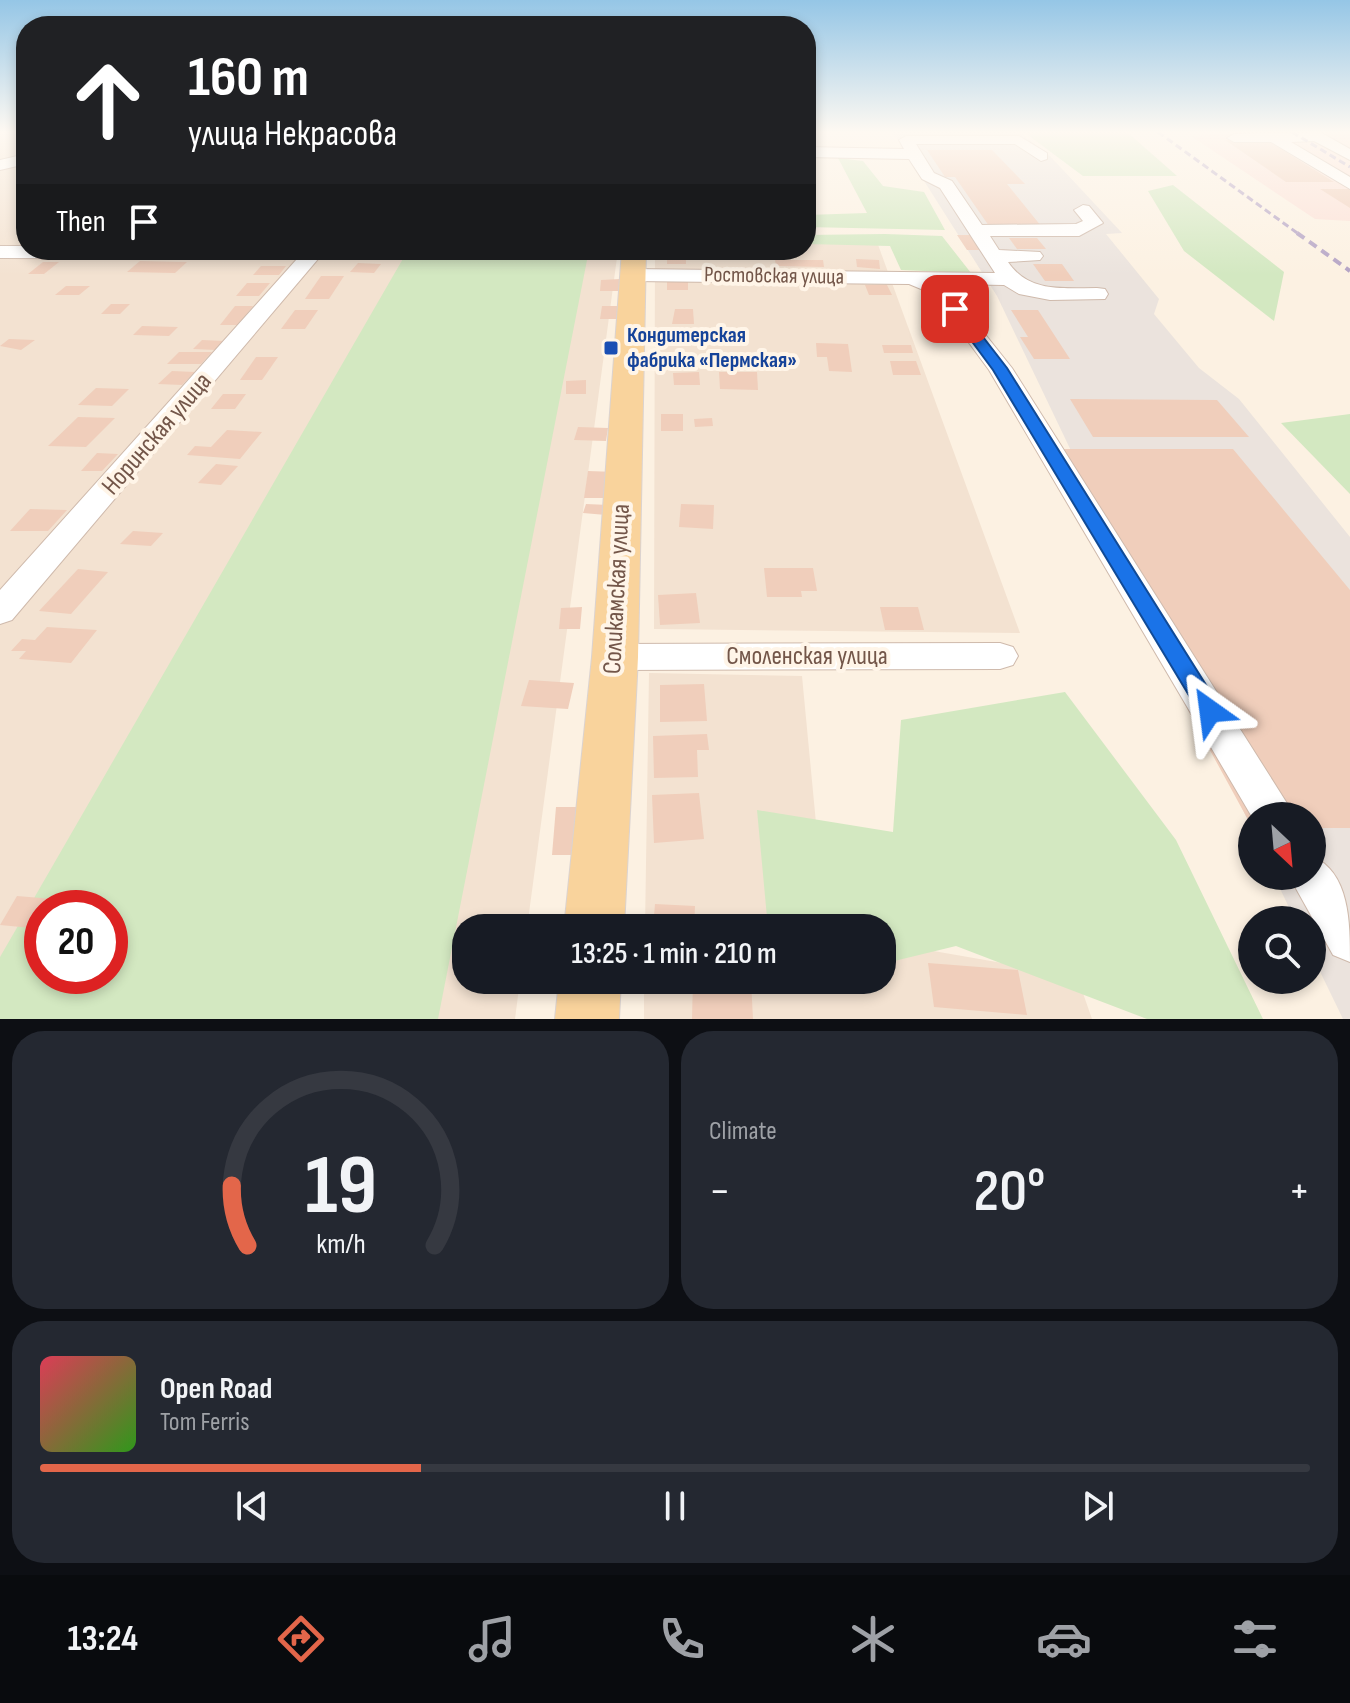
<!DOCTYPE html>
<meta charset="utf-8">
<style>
body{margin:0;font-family:"Sofia Sans Condensed",sans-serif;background:#242831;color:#f1f3f6;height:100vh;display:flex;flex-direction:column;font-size:30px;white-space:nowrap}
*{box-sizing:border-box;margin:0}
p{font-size:26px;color:#9ea1a6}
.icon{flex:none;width:44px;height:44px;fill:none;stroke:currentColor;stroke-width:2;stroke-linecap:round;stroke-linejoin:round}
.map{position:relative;height:1019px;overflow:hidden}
.details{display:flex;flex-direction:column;gap:12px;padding:12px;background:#0d0f14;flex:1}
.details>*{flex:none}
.banner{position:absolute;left:16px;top:16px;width:800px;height:244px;border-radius:32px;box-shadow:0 4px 12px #0003;background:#202124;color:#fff;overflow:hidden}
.needle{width:52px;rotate:154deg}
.fabs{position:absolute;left:1238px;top:802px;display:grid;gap:16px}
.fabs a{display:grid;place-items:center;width:88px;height:88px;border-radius:50%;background:#171b24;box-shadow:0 4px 12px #0003;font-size:40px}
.speed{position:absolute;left:24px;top:890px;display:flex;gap:16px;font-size:40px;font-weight:700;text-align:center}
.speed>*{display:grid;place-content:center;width:104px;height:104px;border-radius:50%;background:#171b24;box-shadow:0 4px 12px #0003;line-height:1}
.speed .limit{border:12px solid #d22;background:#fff;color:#111}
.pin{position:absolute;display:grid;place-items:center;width:68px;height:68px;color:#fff;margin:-34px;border-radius:16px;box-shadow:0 4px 12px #0006}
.me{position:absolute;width:88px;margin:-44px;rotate:329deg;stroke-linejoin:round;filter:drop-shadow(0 0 6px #0008)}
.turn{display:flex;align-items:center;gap:28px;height:168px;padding:0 40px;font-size:36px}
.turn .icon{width:104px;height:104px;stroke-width:2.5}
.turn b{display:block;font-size:56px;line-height:68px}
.then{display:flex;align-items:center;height:76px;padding:0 40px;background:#0003;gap:16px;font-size:30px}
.big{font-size:60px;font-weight:600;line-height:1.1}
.details .card{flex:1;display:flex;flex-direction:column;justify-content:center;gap:12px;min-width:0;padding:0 28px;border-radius:32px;background:#242831}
.details .dial{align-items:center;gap:0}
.dial svg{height:208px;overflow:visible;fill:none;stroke:#363941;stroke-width:7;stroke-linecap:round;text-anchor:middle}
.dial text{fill:#f1f3f6;stroke:none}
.song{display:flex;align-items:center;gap:24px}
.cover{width:96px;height:96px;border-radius:12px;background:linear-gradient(135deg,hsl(350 70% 55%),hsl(110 70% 35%))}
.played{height:8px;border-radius:4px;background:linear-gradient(90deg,#e3664a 30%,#363941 30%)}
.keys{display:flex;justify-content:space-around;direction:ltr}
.heat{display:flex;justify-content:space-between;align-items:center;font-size:44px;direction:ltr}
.details .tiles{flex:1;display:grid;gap:12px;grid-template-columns:1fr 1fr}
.card:last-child{grid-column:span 2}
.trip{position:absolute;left:452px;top:914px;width:444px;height:80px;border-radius:32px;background:#171b24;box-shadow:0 4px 12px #0003;font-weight:600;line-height:80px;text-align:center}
.menu{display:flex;height:128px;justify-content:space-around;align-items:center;background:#090b0e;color:#9ea1a6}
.menu .icon{width:56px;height:56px}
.menu .current{color:#e3664a}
.menu b{font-size:36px;color:#f1f3f6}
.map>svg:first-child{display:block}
</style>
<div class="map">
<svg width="1350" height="1019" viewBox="0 0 1350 1019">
<rect width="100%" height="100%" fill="#fcf1e2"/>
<g fill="#f3e2d1">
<polygon points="0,132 26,132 26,250 435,250 0,963"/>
<polygon points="806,241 877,242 1020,633 654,629 655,250 806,250"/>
<polygon points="570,250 618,250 527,928 466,928 466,980 520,980 515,1019 393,1019"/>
<polygon points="649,673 802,676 826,928 645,928"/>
<polygon points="882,942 1077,976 1092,1019 644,1019 644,980 882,980"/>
</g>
<polygon fill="#fce0d6" points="1261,132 1350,132 1350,221 1315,219 1191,136"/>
<polygon fill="#ebe3dd" points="893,132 1019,132 1050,156 1122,233 1106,234 1159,299 1154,314 1199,368 1239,399 1350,537 1350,1019 1343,1019 1312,955 1312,920 1295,920 1274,876 1312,876 1312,816 1252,816 1252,829 997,296"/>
<g fill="#d3e8c1" fill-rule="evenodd">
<polygon points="1024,132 1127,132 1177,176 1083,176"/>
<polygon points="838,158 863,161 883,186 924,192 945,230 806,227 806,215 867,213"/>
<polygon points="1173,185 1284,272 1274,321 1184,251 1148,191"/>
<polygon points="885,234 942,236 971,273 901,270 890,246 806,244 806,235"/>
<path d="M408,250H589L438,1019H0V957ZM42,908H110V976H42Z"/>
<polygon points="1350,414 1350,494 1281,423"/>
<polygon points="1065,692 1176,840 1263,1019 1147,1019 956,946 882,964 882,928 768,928 757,810 893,832 901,720"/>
</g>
<g fill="#f0cebb">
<polygon points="1225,140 1268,141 1334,182 1286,182"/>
<polygon points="927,150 992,150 1025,184 1007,184 1041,226 989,226 955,177 945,177"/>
<polygon points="1320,189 1350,189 1350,208"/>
<polygon points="957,235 975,235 986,250 967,250"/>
<polygon points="1009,238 1037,238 1046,249 1017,249"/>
<rect x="667" y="253" width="19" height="11"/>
<polygon points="856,259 879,260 880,269 857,267"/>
<polygon points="775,260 823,260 824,267 776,266"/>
<polygon points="140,261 187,262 175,273 127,272"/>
<polygon points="43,262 59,262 44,274 28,274"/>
<polygon points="358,263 381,264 374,273 350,272"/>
<polygon points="1033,264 1062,264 1074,281 1045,281"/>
<polygon points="261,266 286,266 279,275 253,275"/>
<polygon points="321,276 344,276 329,299 305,299"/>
<polygon points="620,279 620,291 600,291 601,280"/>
<polygon points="667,281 688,282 688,290 667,290"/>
<polygon points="247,283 270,283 259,296 236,296"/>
<polygon points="865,285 887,285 892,295 869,295"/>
<polygon points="66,286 90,286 79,295 55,295"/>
<polygon points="111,304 130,304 120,314 101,314"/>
<polygon points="235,306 253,306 238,325 220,325"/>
<polygon points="602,306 621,306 619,319 600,319"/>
<polygon points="675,309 693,309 694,324 672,324"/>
<polygon points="295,310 318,310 305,329 281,329"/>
<polygon points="1011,310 1038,310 1070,359 1034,359 1020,337 1028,337"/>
<polygon points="142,326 178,327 169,336 133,335"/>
<polygon points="9,339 35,340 21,350 0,346"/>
<polygon points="202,340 224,341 216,350 193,349"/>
<polygon points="816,343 848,344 852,372 829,371 827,357 817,357"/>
<polygon points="882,345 911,345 913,353 884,353"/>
<polygon points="179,352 212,352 201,364 167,364"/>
<polygon points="256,357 278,357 262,380 240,380"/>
<polygon points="890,361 916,361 921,375 893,375"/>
<polygon points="172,371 195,372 182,385 158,384"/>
<polygon points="699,372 700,385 674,385 673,373"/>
<polygon points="719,372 757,372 758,390 720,389"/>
<polygon points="586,380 586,394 566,394 566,381"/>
<polygon points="96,388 129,389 112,406 78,405"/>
<polygon points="223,394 246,394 235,409 211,409"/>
<polygon points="1070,399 1217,400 1249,437 1093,437"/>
<rect x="661" y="414" width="22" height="17"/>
<polygon points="78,417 115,418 86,447 48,446"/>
<polygon points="712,418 713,426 695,427 694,419"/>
<polygon points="578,427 608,428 606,441 574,440"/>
<polygon points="227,430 262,432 240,459 187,455 195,446 211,447"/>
<polygon points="1045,449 1233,449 1350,590 1350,828 1312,828 1312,816 1252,816 1252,827"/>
<polygon points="97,453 118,454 102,471 81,471"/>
<polygon points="216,464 238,466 221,485 198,483"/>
<polygon points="588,471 616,472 612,498 584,498"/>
<polygon points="586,504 609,505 606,515 583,513"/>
<polygon points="681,504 714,505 713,529 679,527"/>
<polygon points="30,509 67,510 48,531 10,531"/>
<polygon points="133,531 163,533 151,546 120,544"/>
<polygon points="764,568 813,568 817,591 801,591 802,597 767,597"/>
<polygon points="78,569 108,572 71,614 39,611"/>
<polygon points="696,593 700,623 660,625 658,595"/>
<polygon points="582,607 580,629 559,629 561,608"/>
<polygon points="880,607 918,607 924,630 885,630"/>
<polygon points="47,627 97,630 71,663 19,659 26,651 11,651 22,639 35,640"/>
<polygon points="529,680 574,683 568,709 521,706"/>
<polygon points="704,684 707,721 660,722 660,685"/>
<polygon points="707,734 709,750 697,750 698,777 654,778 653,736"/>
<polygon points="699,793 704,839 654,843 652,795"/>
<polygon points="556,807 586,807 582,855 552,855"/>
<polygon points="17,896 65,900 59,908 42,908 42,929 0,925"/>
<polygon points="655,904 695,906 694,928 653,928"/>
<polygon points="928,963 1018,970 1027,1015 934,1007"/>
<polygon points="693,980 751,980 753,1019 692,1019"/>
</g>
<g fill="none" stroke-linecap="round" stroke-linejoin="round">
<g stroke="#cfbaac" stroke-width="2">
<g id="minor">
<polygon points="1320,132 1350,149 1350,160 1314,141 1291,142 1350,177 1350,189 1271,142 1234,142 1227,138 1234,134"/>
<path d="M906,136H1019L1047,153V159L1041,161L1015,144H916L934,173L952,181L982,225L1076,224L1083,221L1074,210L1083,205L1089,206L1103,223L1079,236H990L999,250L1040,252L1043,256L1040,260L1008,262C1029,293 1062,288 1097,288L1105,289L1108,294L1105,299L1050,300L1019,294L1004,285L945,284L1012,368L1295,816L1252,817L989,370L933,294L909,284L632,281L622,275L632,269L995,273L940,188L922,179L909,159L806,157V147L904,149L899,140Z"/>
<polygon points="26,154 26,164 0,170 0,160"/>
<polygon points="0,246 26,246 26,250 377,250 379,253 369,259 318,259 12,620 0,624 0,590 297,259 0,258"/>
<polygon points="1000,643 1013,647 1018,656 1013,665 1000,669 615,670 602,666 597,657 602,648 615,644"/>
<path d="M1312,856C1350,873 1350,922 1350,962L1333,955L1289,876H1312Z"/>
</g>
</g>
<g stroke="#dbd3d0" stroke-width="2">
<g id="major">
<polygon points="622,250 646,250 638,657 624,928 564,928 592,657"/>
<polygon points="559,980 621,980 619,1019 555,1019"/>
</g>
</g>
<use href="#minor" fill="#fff" fill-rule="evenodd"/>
<use href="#major" fill="#f9d39c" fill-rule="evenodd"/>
<g stroke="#b3a2c4" stroke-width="3" stroke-dasharray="7 4" stroke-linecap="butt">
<polyline points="1158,132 1300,235"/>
<polyline points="1292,132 1350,167"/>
</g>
<polyline stroke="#b3a2c4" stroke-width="4" stroke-dasharray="9 6" stroke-linecap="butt" points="1297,233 1350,271"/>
</g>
<linearGradient id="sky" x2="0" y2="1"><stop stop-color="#95c6e6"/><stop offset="0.48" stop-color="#fef9f2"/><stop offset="1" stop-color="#fef9f2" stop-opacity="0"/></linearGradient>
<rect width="1350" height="275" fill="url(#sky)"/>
<polygon fill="#1a73e8" stroke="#114b97" stroke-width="2" points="950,306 959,306 1007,368 1218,704 1221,711 1218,717 1202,717 993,370 948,309"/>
<rect fill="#1a4fb4" stroke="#fff5e8" stroke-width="3" x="603" y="340" width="16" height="16" rx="4"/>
<g text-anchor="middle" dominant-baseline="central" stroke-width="8" stroke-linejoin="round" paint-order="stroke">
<g font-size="22" fill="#735649" stroke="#fff5e8">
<text transform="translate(774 276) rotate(1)">Ростовская улица</text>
</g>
<g font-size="22" font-weight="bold" fill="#164399" stroke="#fff5e8" text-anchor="start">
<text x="627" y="335">Кондитерская<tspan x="627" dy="25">фабрика «Пермская»</tspan></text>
</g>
<g font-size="26" fill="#735649" stroke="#fff5e8">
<text transform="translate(157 434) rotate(-49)">Норинская улица</text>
<text transform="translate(617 589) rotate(-87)">Соликамская улица</text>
<text x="807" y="656">Смоленская улица</text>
</g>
</g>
</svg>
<div class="fabs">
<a><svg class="needle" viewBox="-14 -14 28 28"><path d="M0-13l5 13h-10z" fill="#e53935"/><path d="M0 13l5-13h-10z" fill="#9ea1a6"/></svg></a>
<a><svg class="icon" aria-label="search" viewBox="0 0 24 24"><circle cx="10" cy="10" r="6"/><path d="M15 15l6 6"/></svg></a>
</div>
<div class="speed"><div class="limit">20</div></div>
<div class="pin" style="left:955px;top:309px;background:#d93025"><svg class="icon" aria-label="arrive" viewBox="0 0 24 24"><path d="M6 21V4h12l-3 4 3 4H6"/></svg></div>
<svg class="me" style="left:1210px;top:711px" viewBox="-20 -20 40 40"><path d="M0-17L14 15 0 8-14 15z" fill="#1a73e8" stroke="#fff" stroke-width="4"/></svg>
<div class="trip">13:25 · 1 min · 210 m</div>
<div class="banner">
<div class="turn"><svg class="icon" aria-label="ahead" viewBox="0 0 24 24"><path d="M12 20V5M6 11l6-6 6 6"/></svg><div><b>160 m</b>улица Некрасова</div></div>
<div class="then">Then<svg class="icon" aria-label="arrive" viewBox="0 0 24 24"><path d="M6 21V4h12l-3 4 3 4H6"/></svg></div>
</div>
</div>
<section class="details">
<div class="tiles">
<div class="card dial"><svg viewBox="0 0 100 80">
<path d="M14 69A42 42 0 1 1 86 69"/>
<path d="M14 69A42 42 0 0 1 8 46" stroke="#e3664a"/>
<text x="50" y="56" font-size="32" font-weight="700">19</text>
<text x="50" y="72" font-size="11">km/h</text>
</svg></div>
<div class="card"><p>Climate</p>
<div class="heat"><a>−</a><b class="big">20°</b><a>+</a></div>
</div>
<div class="card">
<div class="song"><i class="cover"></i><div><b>Open Road</b><p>Tom Ferris</p></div></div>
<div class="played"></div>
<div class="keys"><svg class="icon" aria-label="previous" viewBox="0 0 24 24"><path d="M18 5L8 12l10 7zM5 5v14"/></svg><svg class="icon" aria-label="pause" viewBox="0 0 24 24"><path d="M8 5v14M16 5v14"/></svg><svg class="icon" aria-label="next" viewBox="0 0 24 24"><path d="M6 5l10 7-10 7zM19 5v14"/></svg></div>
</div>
</div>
</section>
<nav class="menu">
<b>13:24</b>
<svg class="icon current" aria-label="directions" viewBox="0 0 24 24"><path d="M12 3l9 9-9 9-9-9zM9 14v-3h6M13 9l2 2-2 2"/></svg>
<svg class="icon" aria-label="music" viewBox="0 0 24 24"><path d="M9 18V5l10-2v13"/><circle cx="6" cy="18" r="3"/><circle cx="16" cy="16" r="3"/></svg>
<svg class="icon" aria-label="phone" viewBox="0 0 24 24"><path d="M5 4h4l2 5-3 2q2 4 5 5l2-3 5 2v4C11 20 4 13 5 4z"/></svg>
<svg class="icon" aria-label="climate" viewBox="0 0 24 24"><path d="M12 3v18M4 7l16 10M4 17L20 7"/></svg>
<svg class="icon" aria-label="car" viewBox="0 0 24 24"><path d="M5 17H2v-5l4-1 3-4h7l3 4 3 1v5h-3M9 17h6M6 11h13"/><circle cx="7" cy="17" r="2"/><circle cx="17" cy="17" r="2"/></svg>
<svg class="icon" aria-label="filters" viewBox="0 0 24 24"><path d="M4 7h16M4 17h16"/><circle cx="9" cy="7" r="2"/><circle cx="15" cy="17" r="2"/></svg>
</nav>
